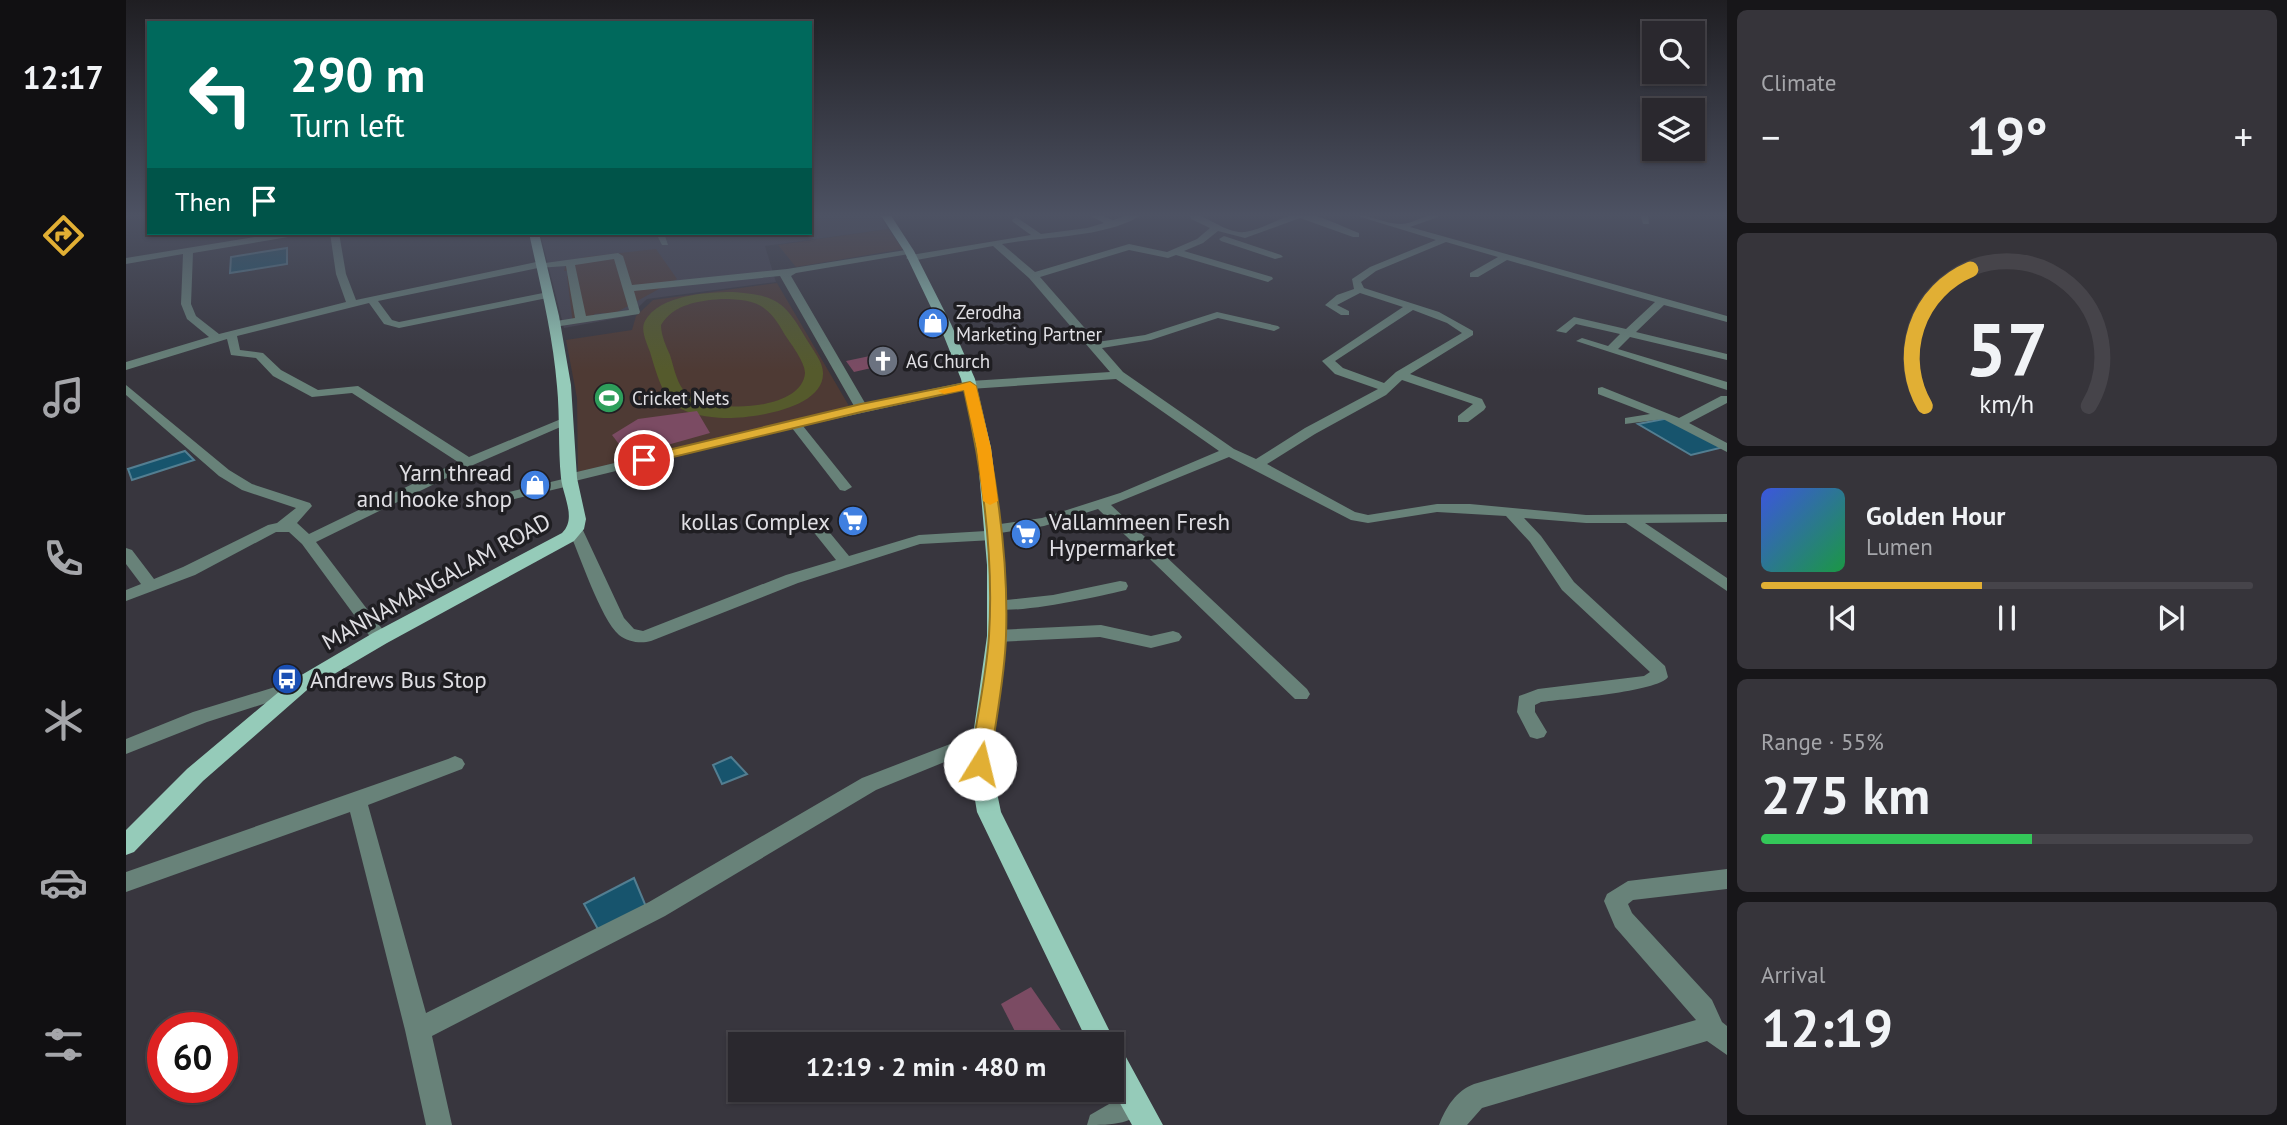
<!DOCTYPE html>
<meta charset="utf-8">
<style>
body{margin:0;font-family:"PT Sans",sans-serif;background:#36343a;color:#f1f3f6;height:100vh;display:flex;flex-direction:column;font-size:26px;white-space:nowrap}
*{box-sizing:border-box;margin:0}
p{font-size:23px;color:#a5a6aa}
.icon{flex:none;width:38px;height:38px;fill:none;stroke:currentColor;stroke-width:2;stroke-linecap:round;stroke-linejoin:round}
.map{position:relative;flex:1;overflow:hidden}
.drawer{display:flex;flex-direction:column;gap:10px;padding:10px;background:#171619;width:560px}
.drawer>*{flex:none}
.guide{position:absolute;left:21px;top:21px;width:665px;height:214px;border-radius:0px;box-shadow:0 2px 5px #0004,0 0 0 2px #46444a;background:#00695c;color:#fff;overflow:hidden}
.fabs{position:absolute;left:1516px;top:21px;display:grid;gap:14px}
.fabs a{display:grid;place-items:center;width:63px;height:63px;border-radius:0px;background:#2a282e;box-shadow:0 2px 5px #0004,0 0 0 2px #46444a;font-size:35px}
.speed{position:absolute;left:21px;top:1012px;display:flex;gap:14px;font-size:35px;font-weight:700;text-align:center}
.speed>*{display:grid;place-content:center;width:91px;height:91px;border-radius:50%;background:#2a282e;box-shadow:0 2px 5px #0004,0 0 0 2px #46444a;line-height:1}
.speed .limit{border:10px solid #d22;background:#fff;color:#111}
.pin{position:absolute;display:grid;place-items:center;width:60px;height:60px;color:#fff;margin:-30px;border:4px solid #fff;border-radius:50%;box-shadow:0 2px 7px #0007}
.me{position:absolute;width:77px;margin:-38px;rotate:9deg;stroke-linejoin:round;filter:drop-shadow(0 0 5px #0008)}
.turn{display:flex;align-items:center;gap:24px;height:147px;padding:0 28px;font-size:32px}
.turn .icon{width:91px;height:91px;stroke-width:2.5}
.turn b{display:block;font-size:49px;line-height:60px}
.then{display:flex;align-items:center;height:66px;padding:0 28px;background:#0003;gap:14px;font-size:26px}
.big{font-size:52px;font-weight:800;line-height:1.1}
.drawer .card{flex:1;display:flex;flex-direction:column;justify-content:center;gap:10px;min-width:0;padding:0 24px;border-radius:10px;background:#36343a}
.drawer .dial{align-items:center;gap:0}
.dial svg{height:182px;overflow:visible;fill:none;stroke:#46444a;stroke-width:7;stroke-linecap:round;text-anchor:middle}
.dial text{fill:#f1f3f6;stroke:none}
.song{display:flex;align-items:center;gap:21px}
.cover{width:84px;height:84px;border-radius:10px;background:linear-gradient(135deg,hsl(230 70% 55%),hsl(140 70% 35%))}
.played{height:7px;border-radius:4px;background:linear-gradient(90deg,#e1af34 45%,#46444a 45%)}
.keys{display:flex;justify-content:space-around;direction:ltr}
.heat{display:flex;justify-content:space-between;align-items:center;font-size:38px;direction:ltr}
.charge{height:10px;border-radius:5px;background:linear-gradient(90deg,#34c759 55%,#46444a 0)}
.trip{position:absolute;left:602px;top:1032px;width:396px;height:70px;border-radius:0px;background:#2a282e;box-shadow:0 2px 5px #0004,0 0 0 2px #46444a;font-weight:800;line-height:70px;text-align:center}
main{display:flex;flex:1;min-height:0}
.dock{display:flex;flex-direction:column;width:126px;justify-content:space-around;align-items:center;background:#111012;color:#a5a6aa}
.dock .icon{width:49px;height:49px}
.dock .on{color:#e1af34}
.dock b{font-size:32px;color:#f1f3f6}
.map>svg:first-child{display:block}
</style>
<main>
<nav class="dock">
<b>12:17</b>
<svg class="icon on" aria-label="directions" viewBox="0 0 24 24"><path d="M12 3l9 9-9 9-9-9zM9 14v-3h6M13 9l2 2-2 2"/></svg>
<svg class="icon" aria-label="music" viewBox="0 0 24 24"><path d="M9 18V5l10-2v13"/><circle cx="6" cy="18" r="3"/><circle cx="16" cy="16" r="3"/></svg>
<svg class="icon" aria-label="phone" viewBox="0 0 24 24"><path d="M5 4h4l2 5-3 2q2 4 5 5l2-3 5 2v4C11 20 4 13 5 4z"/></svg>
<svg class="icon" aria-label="climate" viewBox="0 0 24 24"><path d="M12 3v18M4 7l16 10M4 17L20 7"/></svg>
<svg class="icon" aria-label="car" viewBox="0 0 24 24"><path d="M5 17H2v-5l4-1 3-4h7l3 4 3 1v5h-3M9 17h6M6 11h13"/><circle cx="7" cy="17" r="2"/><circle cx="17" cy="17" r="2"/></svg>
<svg class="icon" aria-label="filters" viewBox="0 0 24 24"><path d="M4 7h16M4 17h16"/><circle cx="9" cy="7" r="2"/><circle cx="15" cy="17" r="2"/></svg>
</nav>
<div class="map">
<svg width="1601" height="1125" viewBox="0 0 1601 1125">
<rect width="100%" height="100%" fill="#38363e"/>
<polygon fill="#44424e" points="684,214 753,214 762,229 639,246 650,282 521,299 503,316 438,328 414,233 684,233"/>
<g fill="#4e3a34">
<polygon points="762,229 777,249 670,267 652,245"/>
<polygon points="530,249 551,279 482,317 478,313 468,314 470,320 447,324 441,276 449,274 448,270 438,271 440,265 448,264 458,257"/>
<polygon points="651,283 723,406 452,472 451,398 440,340 506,330 510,316 527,300"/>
</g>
<path fill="#555a2c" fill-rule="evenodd" d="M606,292C652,295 659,302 681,340C687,350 697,362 697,373C698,409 624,419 598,418C543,415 538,399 524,352C521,343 514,330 519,321C533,295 581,292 606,292ZM595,299C630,299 642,304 659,335C665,344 679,362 679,373C676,412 584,414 561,394C551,385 548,368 544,355C540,346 535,335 535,325C548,304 572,301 595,299Z"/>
<g fill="#17546d" stroke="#537e91" stroke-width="2">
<polygon points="161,248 161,264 104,273 105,257"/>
<polygon points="1543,418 1598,447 1565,455 1512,424"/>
<polygon points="59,451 68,460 6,480 2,469"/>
<polygon points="605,757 621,774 596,784 587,765"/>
<polygon points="508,878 521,909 473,931 458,904"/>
</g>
<g fill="#7b4b63">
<polygon points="763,352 771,362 728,372 720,361"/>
<polygon points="571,411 584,433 502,456 486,435 512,419"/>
<polygon points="905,987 941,1039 932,1045 896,1045 875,1004"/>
</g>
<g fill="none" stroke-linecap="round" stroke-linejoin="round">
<g fill="#688279" fill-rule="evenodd">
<polygon points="0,214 9,214 0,217"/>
<path d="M961,214H972L987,220L1005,214H1017C981,238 920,236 876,244L909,272L1003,244L1041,252L1071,239L1084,228L1065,219L1064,214C1081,214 1099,234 1119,232C1135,230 1151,219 1166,215C1185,209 1214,226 1233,233V237H1227L1174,218L1119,238L1092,231L1077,243L1058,251L1146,277L1147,279L1142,282L1050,255L1042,258L1003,250L914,277L971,342L1019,335L1091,312L1152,326L1154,328L1148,331L1092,318L1025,340L976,348L997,372L1108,449L1130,459L1179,428L1252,389L1209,374L1196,361L1277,307L1234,293L1211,305L1223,311V315H1215L1199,305L1211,295L1228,289L1226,279L1244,267L1310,240L1225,214C1242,214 1259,224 1275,224C1287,224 1299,214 1313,214L1312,217L1284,227L1601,316V322L1538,305L1510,332L1601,354V360L1504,337L1492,349L1601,382V390L1450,341L1456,338L1482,346L1494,334L1450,324L1440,333L1430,331L1448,317L1500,329L1529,302L1381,260L1352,277H1344V273L1372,257L1320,242L1250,271L1235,282L1238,288L1313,312L1347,331V335L1284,374L1356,399L1360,407L1358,410L1342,422H1332V416L1347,404L1276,380L1260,395L1189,434L1141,464L1229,512L1242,515L1311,504H1344L1460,515L1601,514V522L1519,523L1601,578V591L1500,523H1460L1398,518L1415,536L1448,582L1539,666L1542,677C1532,692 1437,699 1415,702L1409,705V712L1421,732L1418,737L1411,739L1404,737L1391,712L1393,696L1412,689L1518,676L1524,672L1436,590L1404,542L1380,516L1311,512L1242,523L1225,520L1103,457L985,505L1181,689L1184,694L1181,699H1169L972,509L918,526L874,533L872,538L867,540L794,544L672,583L525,641C515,644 502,642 493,635C474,618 454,555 442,529L445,526H455L498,618L508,629L517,631L660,575L710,560L682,525L685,522H695L723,556L793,535L860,531L862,527L867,525L916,518L994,493L1093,451L990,379L844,389L677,426L726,487L719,491L714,490L666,428L449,481L448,485L443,486L346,509L341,508L339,505L341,502L437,479L438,475L728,406L654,276L508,291L514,312L513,314L428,327L423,324L424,322L449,318L440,266L412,268L252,301L266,320L273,322L422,292L427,295L426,297L273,328L258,324L243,303L111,336L114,350L137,353L155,370L192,390L232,386L343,457L435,419H445L446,422L347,465L190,542L260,634L263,638L260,642H248L176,544L163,532H150L69,575L0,601V590L15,584L0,564V548L6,550L28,579L57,567L142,525L151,523L170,508L116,490L93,476L0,395V385L103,470L126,484L184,503L186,506L171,523L183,534L332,462L226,393L186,397L147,376L130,358L105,355L101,339L0,370V362L83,337L61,319L55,304L57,254L0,264V258L153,233H172L168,236L67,253L65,304L70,316L93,334L220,302L210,274L204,233H213L220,274L230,300L415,261L419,263L492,253L497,256L506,285L661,269L786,249V253L783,254L670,273L665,276L739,403L844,381L984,372L903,278L867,246L785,261L780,258L785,255L905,235L887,222L886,220L890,217L915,234L961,228L978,223ZM488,259L503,310L460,316L449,265ZM1287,310L1321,323L1336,333L1270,372L1258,383L1217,368L1209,361Z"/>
<polygon points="1514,214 1522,214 1523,224 1517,224"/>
<polygon points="530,233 538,233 542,245 536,245"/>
<polygon points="1098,236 1155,255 1157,257 1149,259 1095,241 1093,239"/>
<polygon points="1476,387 1553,418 1595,396 1601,396 1601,403 1563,423 1601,443 1601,452 1537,419 1499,424 1499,418 1524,414 1472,394 1472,388"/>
<path d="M994,581L1000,582L1002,586L1000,590C979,595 874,619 863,606L871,601L927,595Z"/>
<polygon points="975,625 1025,636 1047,631 1053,633 1056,637 1053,641 1025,648 974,637 871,642 865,640 862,636 865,632 871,630"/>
<polygon points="172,680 178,681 181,686 178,691 81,722 0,754 0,739 67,712"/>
<polygon points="858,731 865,733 868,738 865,743 750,790 539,916 306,1036 326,1125 300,1125 279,1030 224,812 0,892 0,872 322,759 329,756 336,759 339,764 336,769 242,805 300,1013 523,902 736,778"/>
<path d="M1601,869V889L1507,900L1502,904L1506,913L1586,1000L1596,1022L1601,1026V1055L1581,1041L1356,1108L1341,1125H1313C1320,1107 1330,1091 1348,1084L1570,1020L1489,927L1478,901L1481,894L1502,881Z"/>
<path d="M1009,1089L1018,1093L1022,1102C1011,1125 985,1125 961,1125L964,1115Z"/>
</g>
<g fill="#95cbb9" fill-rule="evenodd">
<polygon points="754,214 764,214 788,251 825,324 849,379 865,448 879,565 881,636 865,764 875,812 991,1046 995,1048 1037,1125 1006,1125 985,1087 985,1045 963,1045 851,812 843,764 861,636 861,565 851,448 835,379 813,324 778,251"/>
<path d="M403,233H413L433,316L445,385L451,478L460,519L458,529L448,541L261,643L181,690L77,781L8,852L0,855V830L61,769L167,680L247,633L436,533C451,519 437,496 435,478C432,448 434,417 431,386C427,335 414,284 403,233Z"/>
</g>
</g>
<linearGradient id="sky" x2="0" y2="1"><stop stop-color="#1f1e22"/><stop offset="0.58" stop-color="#4d5263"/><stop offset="1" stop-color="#4d5263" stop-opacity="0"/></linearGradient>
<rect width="1601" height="371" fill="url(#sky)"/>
<path fill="#e1af34" stroke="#927222" stroke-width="2" d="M844,382L850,386C869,466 883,552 880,636C879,678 869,722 864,764L861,769L854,772L847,769L844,764C850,722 860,679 863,636C868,555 856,469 838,390L735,412L518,464L511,460L513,457L735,404Z"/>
<polygon fill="#f59e0b" points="844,382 850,386 865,448 872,501 864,505 857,501 851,448 838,390 818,394 812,391"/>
<defs>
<g id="shop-disc" transform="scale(1.575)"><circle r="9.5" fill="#3f7fe0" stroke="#1f1e22"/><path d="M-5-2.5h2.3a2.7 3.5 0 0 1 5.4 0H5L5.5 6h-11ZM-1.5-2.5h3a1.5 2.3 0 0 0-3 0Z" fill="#fff"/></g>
<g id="church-disc" transform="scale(1.575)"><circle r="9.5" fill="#6b7280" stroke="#1f1e22"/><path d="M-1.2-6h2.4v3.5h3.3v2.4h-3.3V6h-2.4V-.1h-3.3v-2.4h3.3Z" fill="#fff"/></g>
<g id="stadium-disc" transform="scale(1.575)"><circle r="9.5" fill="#2e9e5b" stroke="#1f1e22"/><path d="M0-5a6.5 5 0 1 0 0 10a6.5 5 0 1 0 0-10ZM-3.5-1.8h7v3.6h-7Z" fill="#fff"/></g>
<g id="supermarket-disc" transform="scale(1.575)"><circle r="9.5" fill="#3f7fe0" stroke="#1f1e22"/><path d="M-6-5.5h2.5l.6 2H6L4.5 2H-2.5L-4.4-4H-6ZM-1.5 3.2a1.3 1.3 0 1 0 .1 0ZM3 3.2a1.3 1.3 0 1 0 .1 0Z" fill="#fff"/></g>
<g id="bus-disc" transform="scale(1.575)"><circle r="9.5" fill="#1a4fb4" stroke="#1f1e22"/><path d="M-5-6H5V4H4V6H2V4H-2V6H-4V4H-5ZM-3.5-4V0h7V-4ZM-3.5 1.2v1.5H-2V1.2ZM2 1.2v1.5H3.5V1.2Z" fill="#fff"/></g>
</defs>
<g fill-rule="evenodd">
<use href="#shop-disc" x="807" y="323"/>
<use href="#church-disc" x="757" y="361"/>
<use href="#stadium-disc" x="483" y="398"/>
<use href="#shop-disc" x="409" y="485"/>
<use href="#supermarket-disc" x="727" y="521"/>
<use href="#supermarket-disc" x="900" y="534"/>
<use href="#bus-disc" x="161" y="679"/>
</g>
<g text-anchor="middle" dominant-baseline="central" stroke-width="7" stroke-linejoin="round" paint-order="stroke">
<g font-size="19" fill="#e0dfe4" stroke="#1f1e22" text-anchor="start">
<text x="830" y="312">Zerodha<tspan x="830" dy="22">Marketing Partner</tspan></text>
<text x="780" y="361">AG Church</text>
<text x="506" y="398">Cricket Nets</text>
</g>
<g font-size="23" fill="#e0dfe4" stroke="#1f1e22" text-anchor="end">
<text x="386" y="472">Yarn thread<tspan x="386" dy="26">and hooke shop</tspan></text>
<text x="704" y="521">kollas Complex</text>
<text x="923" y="521" text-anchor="start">Vallammeen Fresh<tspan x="923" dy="26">Hypermarket</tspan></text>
<text x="184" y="679" text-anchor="start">Andrews Bus Stop</text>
</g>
<g font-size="23" fill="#e0dfe4" stroke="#1f1e22">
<text transform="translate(310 581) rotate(-29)">MANNAMANGALAM ROAD</text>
</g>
</g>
</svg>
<div class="fabs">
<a><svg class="icon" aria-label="search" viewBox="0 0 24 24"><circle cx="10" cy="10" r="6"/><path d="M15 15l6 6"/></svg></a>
<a><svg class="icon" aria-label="layers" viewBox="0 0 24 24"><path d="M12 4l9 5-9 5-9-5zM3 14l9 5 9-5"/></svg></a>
</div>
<div class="speed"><div class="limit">60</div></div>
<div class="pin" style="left:518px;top:460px;background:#d93025"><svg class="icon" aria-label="arrive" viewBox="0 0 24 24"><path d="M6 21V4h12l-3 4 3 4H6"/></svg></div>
<svg class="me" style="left:854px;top:764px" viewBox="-20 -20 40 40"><circle r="19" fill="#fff"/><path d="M0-13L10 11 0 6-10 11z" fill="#e1af34"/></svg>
<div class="trip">12:19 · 2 min · 480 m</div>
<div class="guide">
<div class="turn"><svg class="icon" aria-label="left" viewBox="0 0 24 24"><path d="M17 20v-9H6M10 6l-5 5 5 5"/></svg><div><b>290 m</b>Turn left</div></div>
<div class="then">Then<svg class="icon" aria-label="arrive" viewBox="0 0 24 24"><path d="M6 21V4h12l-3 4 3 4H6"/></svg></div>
</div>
</div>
<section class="drawer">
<div class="card"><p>Climate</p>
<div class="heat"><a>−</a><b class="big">19°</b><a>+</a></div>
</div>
<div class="card dial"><svg viewBox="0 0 100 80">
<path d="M14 69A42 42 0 1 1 86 69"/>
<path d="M14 69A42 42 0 0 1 34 9" stroke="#e1af34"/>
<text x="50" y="56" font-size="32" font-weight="700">57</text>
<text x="50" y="72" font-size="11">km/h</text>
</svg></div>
<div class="card">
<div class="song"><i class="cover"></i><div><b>Golden Hour</b><p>Lumen</p></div></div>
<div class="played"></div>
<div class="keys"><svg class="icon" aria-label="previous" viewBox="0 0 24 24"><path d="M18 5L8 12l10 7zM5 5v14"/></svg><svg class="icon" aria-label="pause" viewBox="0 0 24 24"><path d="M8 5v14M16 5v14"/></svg><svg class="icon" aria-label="next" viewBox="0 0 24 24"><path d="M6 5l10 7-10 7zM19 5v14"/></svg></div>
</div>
<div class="card"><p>Range · 55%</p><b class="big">275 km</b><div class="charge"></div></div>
<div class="card"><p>Arrival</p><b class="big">12:19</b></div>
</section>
</main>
